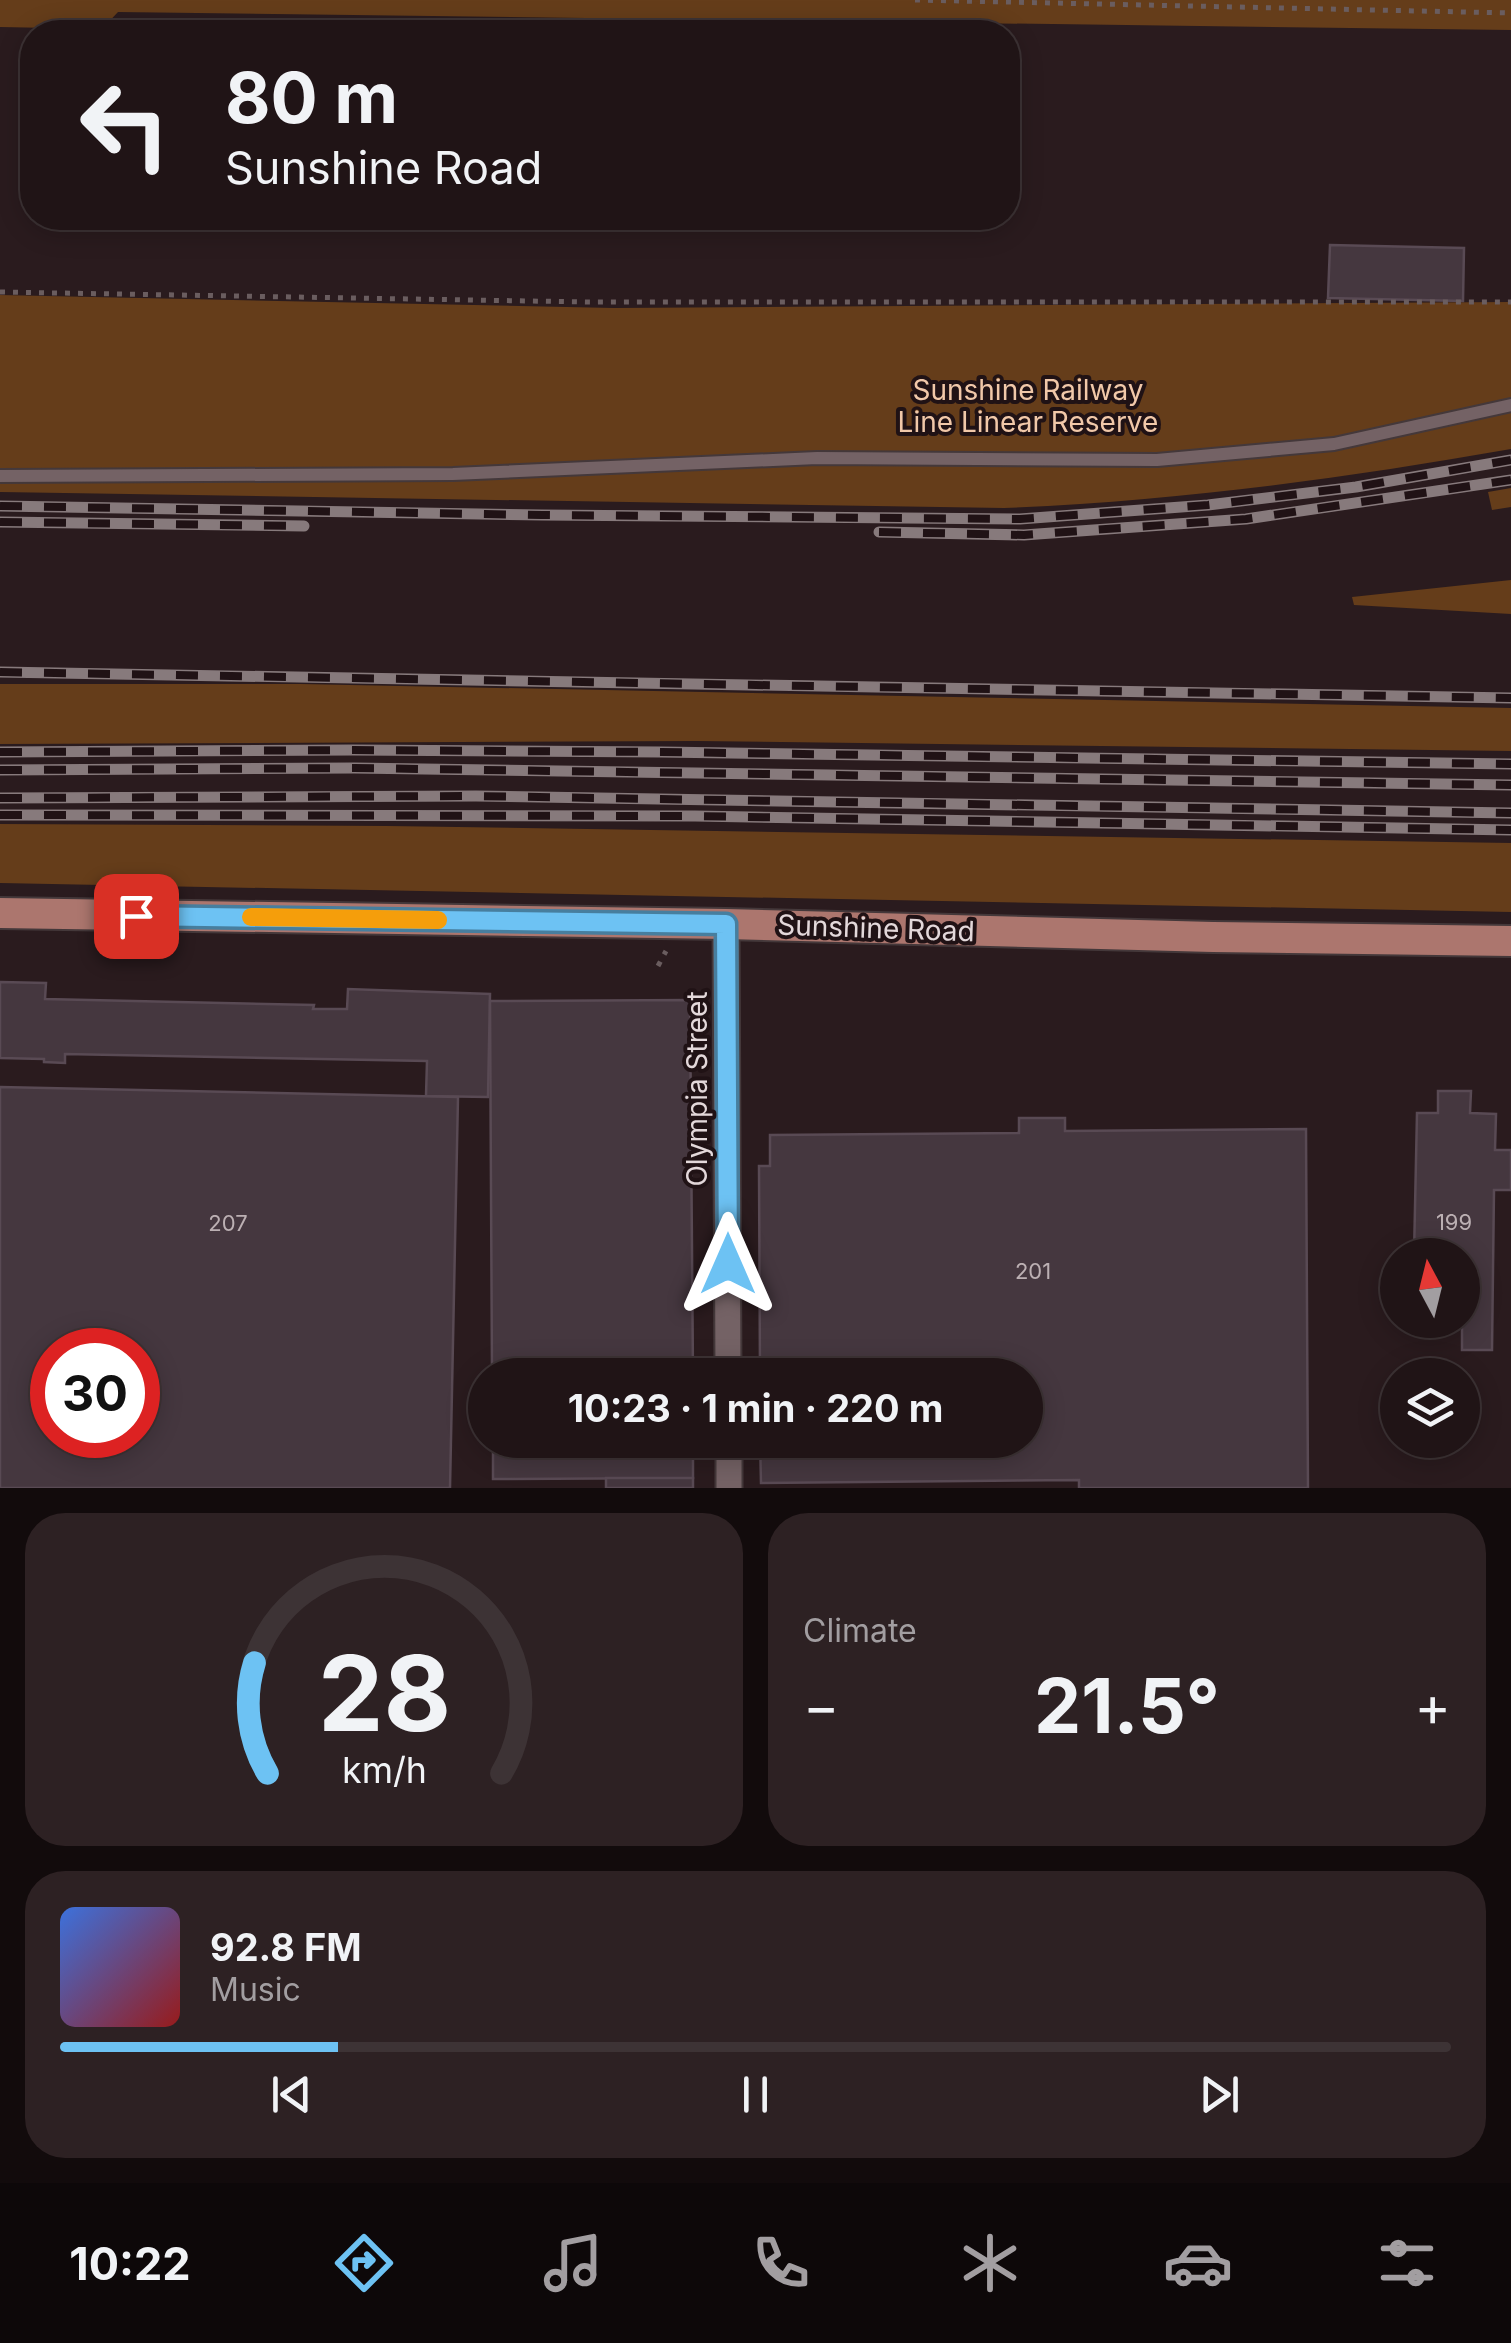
<!DOCTYPE html>
<meta charset="utf-8">
<style>
body{margin:0;font-family:Inter,sans-serif;background:#2d2123;color:#f1f3f6;height:100vh;display:flex;flex-direction:column;font-size:38px;white-space:nowrap}
*{box-sizing:border-box;margin:0}
p{font-size:32px;color:#a29ea1}
.icon{flex:none;width:55px;height:55px;fill:none;stroke:currentColor;stroke-width:2;stroke-linecap:round;stroke-linejoin:round}
.map{position:relative;height:1488px;overflow:hidden}
.sheet{display:flex;flex-direction:column;gap:25px;padding:25px;background:#120b0c;flex:1}
.sheet>*{flex:none}
.banner{position:absolute;left:20px;top:20px;width:1000px;height:210px;border-radius:40px;box-shadow:0 5px 25px #0003,0 0 0 2px #3d3335;background:#201416;color:#f1f3f6;overflow:hidden}
.needle{width:65px;rotate:353deg}
.fabs{position:absolute;left:1380px;top:1238px;display:grid;gap:20px}
.fabs a{display:grid;place-items:center;width:100px;height:100px;border-radius:50%;background:#201416;box-shadow:0 5px 25px #0003,0 0 0 2px #3d3335;font-size:50px}
.speed{position:absolute;left:30px;top:1328px;display:flex;gap:20px;font-size:50px;font-weight:700;text-align:center}
.speed>*{display:grid;place-content:center;width:130px;height:130px;border-radius:50%;background:#201416;box-shadow:0 5px 25px #0003,0 0 0 2px #3d3335;line-height:1}
.speed .limit{border:15px solid #d22;background:#fff;color:#111}
.pin{position:absolute;display:grid;place-items:center;width:85px;height:85px;color:#fff;margin:-42px;border-radius:20px;box-shadow:0 5px 15px #0006}
.me{position:absolute;width:110px;margin:-55px;rotate:0deg;stroke-linejoin:round;filter:drop-shadow(0 0 8px #0008)}
.turn{display:flex;align-items:center;gap:35px;height:210px;padding:0 40px;font-size:45px}
.turn .icon{width:130px;height:130px;stroke-width:2.5}
.turn b{display:block;font-size:70px;line-height:85px}
.big{font-size:75px;font-weight:700;line-height:1.1}
.sheet .card{flex:1;display:flex;flex-direction:column;justify-content:center;gap:15px;min-width:0;padding:0 35px;border-radius:40px;background:#2d2123}
.sheet .dial{align-items:center;gap:0}
.dial svg{height:260px;overflow:visible;fill:none;stroke:#3d3335;stroke-width:7;stroke-linecap:round;text-anchor:middle}
.dial text{fill:#f1f3f6;stroke:none}
.song{display:flex;align-items:center;gap:30px}
.cover{width:120px;height:120px;border-radius:15px;background:linear-gradient(135deg,hsl(220 70% 55%),hsl(0 70% 35%))}
.played{height:10px;border-radius:5px;background:linear-gradient(90deg,#6dc2f3 20%,#3d3335 20%)}
.keys{display:flex;justify-content:space-around;direction:ltr}
.heat{display:flex;justify-content:space-between;align-items:center;font-size:55px;direction:ltr}
.sheet .tiles{flex:1;display:grid;gap:25px;grid-template-columns:1fr 1fr}
.card:last-child{grid-column:span 2}
.trip{position:absolute;left:468px;top:1358px;width:575px;height:100px;border-radius:50px;background:#201416;box-shadow:0 5px 25px #0003,0 0 0 2px #3d3335;font-weight:700;line-height:100px;text-align:center}
.tabs{display:flex;height:160px;justify-content:space-around;align-items:center;background:#0d0809;color:#a29ea1}
.tabs .icon{width:70px;height:70px}
.tabs .current{color:#6dc2f3}
.tabs b{font-size:45px;color:#f1f3f6}
.map>svg:first-child{display:block}
</style>
<div class="map">
<svg width="1511" height="1488" viewBox="0 0 1511 1488">
<rect width="100%" height="100%" fill="#2a1b1e"/>
<g fill="#653d1a">
<polygon points="0,0 1511,0 1511,30 118,12 102,29 0,27"/>
<path d="M0,295L614,308L1511,302V449C1342,479 1175,501 1004,508L0,492Z"/>
<polygon points="1511,488 1511,507 1492,510 1488,492"/>
<polygon points="1511,580 1511,614 1354,605 1352,597"/>
<polygon points="0,684 301,684 1511,708 1511,751 697,741 0,744"/>
<polygon points="0,824 387,826 1511,843 1511,912 0,883"/>
</g>
<g fill="#45373f" stroke="#594a54" stroke-width="2.5" fill-rule="evenodd">
<polygon points="1330,245 1464,248 1463,301 1328,298"/>
<polygon points="0,982 46,983 45,999 314,1005 313,1009 347,1009 348,989 490,994 488,1097 426,1096 427,1061 65,1054 65,1063 44,1062 44,1059 0,1058"/>
<polygon points="690,1000 693,1375 492,1375 490,1001"/>
<path d="M0,1087L458,1097L450,1488H0ZM52,1350H138V1435H52Z"/>
<polygon points="1438,1091 1471,1091 1470,1113 1496,1114 1495,1150 1511,1150 1511,1190 1494,1190 1492,1350 1462,1350 1462,1255 1414,1255 1417,1113 1438,1113"/>
<polygon points="1019,1118 1065,1118 1065,1131 1306,1129 1308,1488 1079,1488 1079,1480 761,1483 760,1440 1025,1440 1025,1375 760,1375 759,1166 770,1166 770,1135 1019,1133"/>
<polygon points="493,1440 693,1440 693,1478 493,1479"/>
<rect x="606" y="1478" width="87" height="10"/>
</g>
<g fill="none" stroke-linecap="round" stroke-linejoin="round">
<g stroke="#44383a" stroke-width="16">
<polyline id="lane" points="0,476 453,474 817,458 1157,460 1334,444 1511,405"/>
</g>
<g stroke="#44383a" stroke-width="29">
<g id="street">
<polyline points="726,924 728,1375"/>
<polyline points="729,1440 729,1488"/>
</g>
</g>
<g stroke="#44383a" stroke-width="34">
<polyline id="primary" points="0,913 726,924 1213,937 1511,941"/>
</g>
<g stroke="#6a5d5f" stroke-width="5" stroke-dasharray="5 8" stroke-linecap="butt">
<polyline points="915,0 1511,13"/>
<polyline points="0,292 588,302 1511,302"/>
<polyline points="658,966 666,951"/>
</g>
<use href="#lane" stroke="#746265" stroke-width="12"/>
<use href="#street" stroke="#746265" stroke-width="25"/>
<use href="#primary" stroke="#ac766e" stroke-width="30"/>
<g stroke="#877a7c" stroke-width="11">
<g id="rail">
<polyline points="0,506 542,515 1020,519 1208,505 1356,487 1511,460"/>
<polyline points="0,522 304,526"/>
<polyline points="879,532 1024,535 1246,519 1511,480"/>
<polyline points="0,672 1511,698"/>
<polyline points="0,752 353,750 661,752 1511,764"/>
<polyline points="0,770 354,768 1511,785"/>
<polyline points="0,798 476,796 1511,813"/>
<polyline points="0,815 695,816 1511,830"/>
</g>
</g>
<use href="#rail" stroke="#201215" stroke-width="8" stroke-dasharray="22" stroke-linecap="butt"/>
</g>
<g fill="none" stroke-linecap="round" stroke-linejoin="round">
<g stroke="#477e9e" stroke-width="25">
<polyline id="route" points="136,916 726,924 728,1264"/>
</g>
<use href="#route" stroke="#6dc2f3" stroke-width="18"/>
<polyline stroke="#f59e0b" stroke-width="18" points="251,917 438,920"/>
</g>
<g text-anchor="middle" dominant-baseline="central" stroke-width="8" stroke-linejoin="round" paint-order="stroke">
<g font-size="22" fill="#bcb0b3">
<text x="1454" y="1222">199</text>
<text x="228" y="1223">207</text>
<text x="1033" y="1271">201</text>
</g>
<g font-size="28" fill="#f1c8a9" stroke="#201215">
<text x="1028" y="390">Sunshine Railway<tspan x="1028" dy="32">Line Linear Reserve</tspan></text>
</g>
<g font-size="28" fill="#e3d8da" stroke="#201215">
<text transform="translate(876 928) rotate(2)">Sunshine Road</text>
<text transform="translate(697 1089) rotate(-90)">Olympia Street</text>
</g>
</g>
</svg>
<div class="fabs">
<a><svg class="needle" viewBox="-14 -14 28 28"><path d="M0-13l5 13h-10z" fill="#e53935"/><path d="M0 13l5-13h-10z" fill="#a29ea1"/></svg></a>
<a><svg class="icon" aria-label="layers" viewBox="0 0 24 24"><path d="M12 4l9 5-9 5-9-5zM3 14l9 5 9-5"/></svg></a>
</div>
<div class="speed"><div class="limit">30</div></div>
<div class="pin" style="left:136px;top:916px;background:#d93025"><svg class="icon" aria-label="arrive" viewBox="0 0 24 24"><path d="M6 21V4h12l-3 4 3 4H6"/></svg></div>
<svg class="me" style="left:728px;top:1264px" viewBox="-20 -20 40 40"><path d="M0-17L14 15 0 8-14 15z" fill="#6dc2f3" stroke="#fff" stroke-width="4"/></svg>
<div class="trip">10:23 · 1 min · 220 m</div>
<div class="banner">
<div class="turn"><svg class="icon" aria-label="left" viewBox="0 0 24 24"><path d="M17 20v-9H6M10 6l-5 5 5 5"/></svg><div><b>80 m</b>Sunshine Road</div></div>
</div>
</div>
<section class="sheet">
<div class="tiles">
<div class="card dial"><svg viewBox="0 0 100 80">
<path d="M14 69A42 42 0 1 1 86 69"/>
<path d="M14 69A42 42 0 0 1 10 35" stroke="#6dc2f3"/>
<text x="50" y="56" font-size="32" font-weight="700">28</text>
<text x="50" y="72" font-size="11">km/h</text>
</svg></div>
<div class="card"><p>Climate</p>
<div class="heat"><a>−</a><b class="big">21.5°</b><a>+</a></div>
</div>
<div class="card">
<div class="song"><i class="cover"></i><div><b>92.8 FM</b><p>Music</p></div></div>
<div class="played"></div>
<div class="keys"><svg class="icon" aria-label="previous" viewBox="0 0 24 24"><path d="M18 5L8 12l10 7zM5 5v14"/></svg><svg class="icon" aria-label="pause" viewBox="0 0 24 24"><path d="M8 5v14M16 5v14"/></svg><svg class="icon" aria-label="next" viewBox="0 0 24 24"><path d="M6 5l10 7-10 7zM19 5v14"/></svg></div>
</div>
</div>
</section>
<nav class="tabs">
<b>10:22</b>
<svg class="icon current" aria-label="directions" viewBox="0 0 24 24"><path d="M12 3l9 9-9 9-9-9zM9 14v-3h6M13 9l2 2-2 2"/></svg>
<svg class="icon" aria-label="music" viewBox="0 0 24 24"><path d="M9 18V5l10-2v13"/><circle cx="6" cy="18" r="3"/><circle cx="16" cy="16" r="3"/></svg>
<svg class="icon" aria-label="phone" viewBox="0 0 24 24"><path d="M5 4h4l2 5-3 2q2 4 5 5l2-3 5 2v4C11 20 4 13 5 4z"/></svg>
<svg class="icon" aria-label="climate" viewBox="0 0 24 24"><path d="M12 3v18M4 7l16 10M4 17L20 7"/></svg>
<svg class="icon" aria-label="car" viewBox="0 0 24 24"><path d="M5 17H2v-5l4-1 3-4h7l3 4 3 1v5h-3M9 17h6M6 11h13"/><circle cx="7" cy="17" r="2"/><circle cx="17" cy="17" r="2"/></svg>
<svg class="icon" aria-label="filters" viewBox="0 0 24 24"><path d="M4 7h16M4 17h16"/><circle cx="9" cy="7" r="2"/><circle cx="15" cy="17" r="2"/></svg>
</nav>
